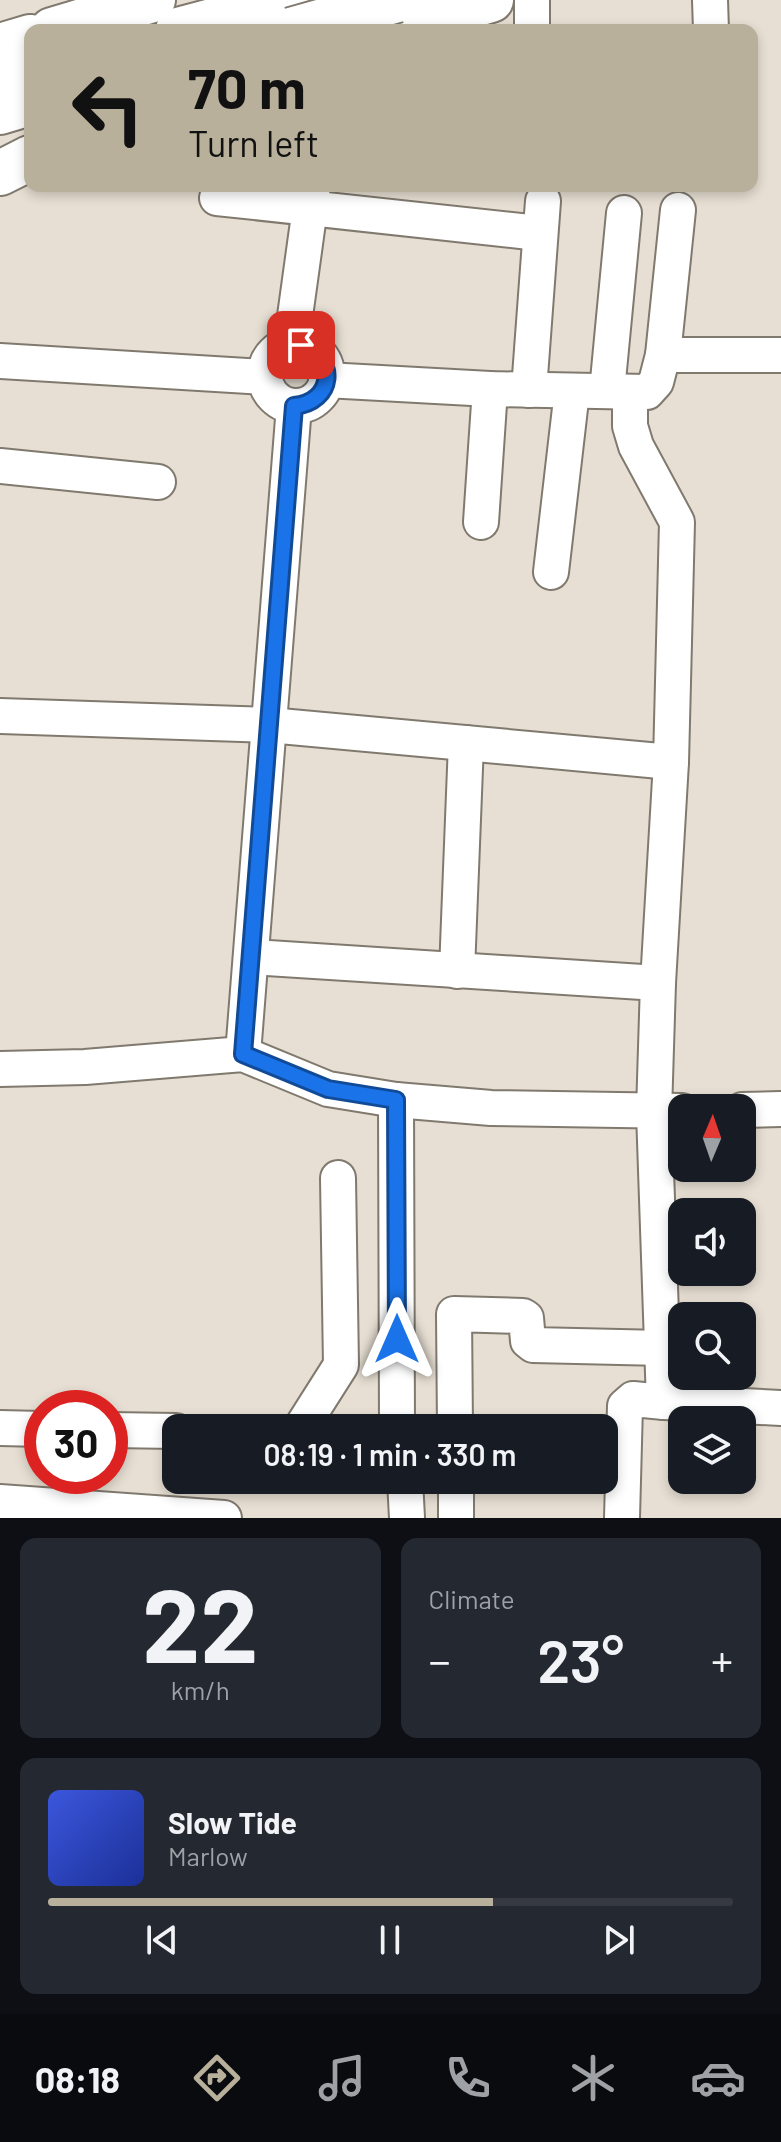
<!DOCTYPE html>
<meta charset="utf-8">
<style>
body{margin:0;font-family:Barlow,sans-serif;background:#242831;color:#f1f3f6;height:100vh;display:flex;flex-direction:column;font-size:30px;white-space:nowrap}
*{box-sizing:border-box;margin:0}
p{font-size:26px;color:#9ea1a6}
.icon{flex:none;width:44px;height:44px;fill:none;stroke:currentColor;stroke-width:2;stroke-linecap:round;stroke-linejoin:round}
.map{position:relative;height:1518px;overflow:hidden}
.sheet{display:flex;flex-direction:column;gap:20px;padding:20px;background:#0d0f14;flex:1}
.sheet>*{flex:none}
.banner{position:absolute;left:24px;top:24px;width:734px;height:168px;border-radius:16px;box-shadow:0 4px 12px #0003;background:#b9b09c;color:#111;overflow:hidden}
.needle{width:52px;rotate:2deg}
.tools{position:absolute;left:668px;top:1094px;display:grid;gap:16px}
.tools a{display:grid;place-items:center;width:88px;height:88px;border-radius:16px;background:#171b24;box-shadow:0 4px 12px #0003;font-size:40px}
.speed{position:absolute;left:24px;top:1390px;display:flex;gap:16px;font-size:40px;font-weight:700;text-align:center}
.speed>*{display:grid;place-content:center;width:104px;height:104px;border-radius:50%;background:#171b24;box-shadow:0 4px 12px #0003;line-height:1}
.speed .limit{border:12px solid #d22;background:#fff;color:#111}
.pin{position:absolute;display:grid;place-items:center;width:68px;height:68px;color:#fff;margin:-34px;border-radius:16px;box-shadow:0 4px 12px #0006}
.me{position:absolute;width:88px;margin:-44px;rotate:0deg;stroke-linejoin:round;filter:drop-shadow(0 0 6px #0008)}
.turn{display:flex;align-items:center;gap:28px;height:168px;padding:0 32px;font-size:36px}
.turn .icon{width:104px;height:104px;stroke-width:2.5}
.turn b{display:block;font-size:56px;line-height:68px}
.big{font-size:60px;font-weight:600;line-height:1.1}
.sheet .widget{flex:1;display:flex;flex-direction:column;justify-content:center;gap:12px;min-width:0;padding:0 28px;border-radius:16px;background:#242831}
.sheet .dial{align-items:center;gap:0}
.dial b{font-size:104px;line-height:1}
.song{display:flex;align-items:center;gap:24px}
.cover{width:96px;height:96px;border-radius:12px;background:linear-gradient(135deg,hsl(230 70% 55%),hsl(230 70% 35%))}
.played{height:8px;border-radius:4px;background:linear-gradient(90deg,#b9b09c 65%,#363941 65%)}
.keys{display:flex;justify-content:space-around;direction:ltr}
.heat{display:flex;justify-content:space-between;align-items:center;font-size:44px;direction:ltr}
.sheet .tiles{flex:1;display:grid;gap:20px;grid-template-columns:1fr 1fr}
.widget:last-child{grid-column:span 2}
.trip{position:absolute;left:162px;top:1414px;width:456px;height:80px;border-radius:16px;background:#171b24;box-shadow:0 4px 12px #0003;font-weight:600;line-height:80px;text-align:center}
.tab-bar{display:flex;height:128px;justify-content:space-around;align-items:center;background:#090b0e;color:#9ea1a6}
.tab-bar .icon{width:56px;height:56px}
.tab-bar .active{color:#b9b09c}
.tab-bar b{font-size:36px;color:#f1f3f6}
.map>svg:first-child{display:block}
</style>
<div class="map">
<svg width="781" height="1518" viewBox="0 0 781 1518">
<rect width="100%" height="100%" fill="#e7dfd3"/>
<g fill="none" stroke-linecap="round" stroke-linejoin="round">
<g stroke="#80796e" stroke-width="38">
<g id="minor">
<polyline points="532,0 532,30"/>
<polyline points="710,0 711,30"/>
<polyline points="217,198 539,233"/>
<circle cx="296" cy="375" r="31"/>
<polyline points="291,345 313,186"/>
<polyline points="663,355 678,210"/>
<polyline points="0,361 265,377"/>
<polyline points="326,380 490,389 647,392 656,382 663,355 781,355"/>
<polyline points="529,390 543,201"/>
<polyline points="607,391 624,213"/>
<polyline points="0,466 158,482"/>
<polyline points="481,522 490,389"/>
<polyline points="551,572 572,391"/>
<polyline points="0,716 269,725 671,762"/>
<polyline points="252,957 658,983"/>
<polyline points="457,971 466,743"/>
<polyline points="243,1054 294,406"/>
<polyline points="0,1069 85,1067 243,1054 328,1089 396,1100 491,1108 682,1111"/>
<polyline points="396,1100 397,1428"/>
<polyline points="742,1110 781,1109"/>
<polyline points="664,1402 781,1408"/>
<polyline points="0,1428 42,1429"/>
<polyline points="301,1428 341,1365 338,1178"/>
<polyline points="455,1428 454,1314 523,1316 526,1318 528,1341 533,1345 663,1348"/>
<polyline points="110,1430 176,1431"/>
<polyline points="405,1480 407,1518"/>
<polyline points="456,1480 456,1518"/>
<polyline points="0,1502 224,1518"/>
<polyline points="622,1518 625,1406 633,1399 664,1402 654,1112 658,983 671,762 677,522 636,446 630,426 630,392"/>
</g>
</g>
<g stroke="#80796e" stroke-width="48">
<g id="major">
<polyline points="52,30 153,0"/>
<polyline points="390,30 491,0"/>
<polyline points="0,46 30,37"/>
<polyline points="0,173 30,158"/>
</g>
</g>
<g stroke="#80796e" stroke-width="48">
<g id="highway">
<polyline points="178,30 291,0"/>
<polyline points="0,79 30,70"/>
<polyline points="0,112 30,103"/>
</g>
</g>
<use href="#minor" stroke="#fff" stroke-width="34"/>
<use href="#major" stroke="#fff" stroke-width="44"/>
<use href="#highway" stroke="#fff" stroke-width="44"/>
<g stroke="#80796e" stroke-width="48" stroke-linecap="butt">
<polyline id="highway-bridge" points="291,30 397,0"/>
</g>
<use href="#highway-bridge" stroke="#fff" stroke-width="44"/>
</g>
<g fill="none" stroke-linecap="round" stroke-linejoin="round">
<g stroke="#114b97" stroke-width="20">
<path id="route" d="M301,345C338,358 334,402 294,406L243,1054L328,1089L396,1100L397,1339"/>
</g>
<use href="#route" stroke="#1a73e8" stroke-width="14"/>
</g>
</svg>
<div class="tools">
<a><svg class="needle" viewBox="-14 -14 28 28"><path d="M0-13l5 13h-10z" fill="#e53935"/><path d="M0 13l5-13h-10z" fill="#9ea1a6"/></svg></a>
<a><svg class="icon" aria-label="sound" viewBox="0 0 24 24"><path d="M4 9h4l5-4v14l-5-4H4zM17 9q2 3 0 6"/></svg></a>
<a><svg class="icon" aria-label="search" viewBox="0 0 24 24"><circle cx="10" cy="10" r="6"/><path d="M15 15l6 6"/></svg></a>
<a><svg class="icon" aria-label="layers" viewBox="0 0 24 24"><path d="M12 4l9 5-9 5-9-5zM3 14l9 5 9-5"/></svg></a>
</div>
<div class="speed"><div class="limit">30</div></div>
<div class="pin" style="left:301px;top:345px;background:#d93025"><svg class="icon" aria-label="arrive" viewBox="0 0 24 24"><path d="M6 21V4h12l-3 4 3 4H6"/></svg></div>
<svg class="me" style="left:397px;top:1339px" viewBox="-20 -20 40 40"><path d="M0-17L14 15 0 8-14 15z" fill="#1a73e8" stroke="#fff" stroke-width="4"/></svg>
<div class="trip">08:19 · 1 min · 330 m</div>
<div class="banner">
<div class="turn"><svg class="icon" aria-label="left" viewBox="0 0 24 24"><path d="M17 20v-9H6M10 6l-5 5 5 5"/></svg><div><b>70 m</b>Turn left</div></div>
</div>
</div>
<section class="sheet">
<div class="tiles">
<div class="widget dial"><b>22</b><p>km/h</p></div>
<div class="widget"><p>Climate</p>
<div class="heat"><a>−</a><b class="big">23°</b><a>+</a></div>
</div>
<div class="widget">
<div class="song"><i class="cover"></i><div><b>Slow Tide</b><p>Marlow</p></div></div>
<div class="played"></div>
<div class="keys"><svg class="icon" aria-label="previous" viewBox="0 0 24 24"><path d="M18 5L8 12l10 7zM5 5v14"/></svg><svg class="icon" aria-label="pause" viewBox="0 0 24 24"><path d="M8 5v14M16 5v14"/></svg><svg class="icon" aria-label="next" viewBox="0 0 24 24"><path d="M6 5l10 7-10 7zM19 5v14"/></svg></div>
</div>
</div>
</section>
<nav class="tab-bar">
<b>08:18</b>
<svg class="icon active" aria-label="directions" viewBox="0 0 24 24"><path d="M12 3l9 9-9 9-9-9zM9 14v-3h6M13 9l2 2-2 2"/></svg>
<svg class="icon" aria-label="music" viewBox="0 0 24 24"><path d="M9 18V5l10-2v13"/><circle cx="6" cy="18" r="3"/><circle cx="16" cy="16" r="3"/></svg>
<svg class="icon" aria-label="phone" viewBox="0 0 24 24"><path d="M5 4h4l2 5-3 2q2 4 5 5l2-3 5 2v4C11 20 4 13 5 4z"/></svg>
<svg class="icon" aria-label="climate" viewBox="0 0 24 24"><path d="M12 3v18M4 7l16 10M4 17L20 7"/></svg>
<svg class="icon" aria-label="car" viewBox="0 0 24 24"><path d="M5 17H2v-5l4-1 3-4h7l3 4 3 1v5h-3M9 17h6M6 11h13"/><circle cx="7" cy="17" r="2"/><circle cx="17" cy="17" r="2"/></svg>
</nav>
